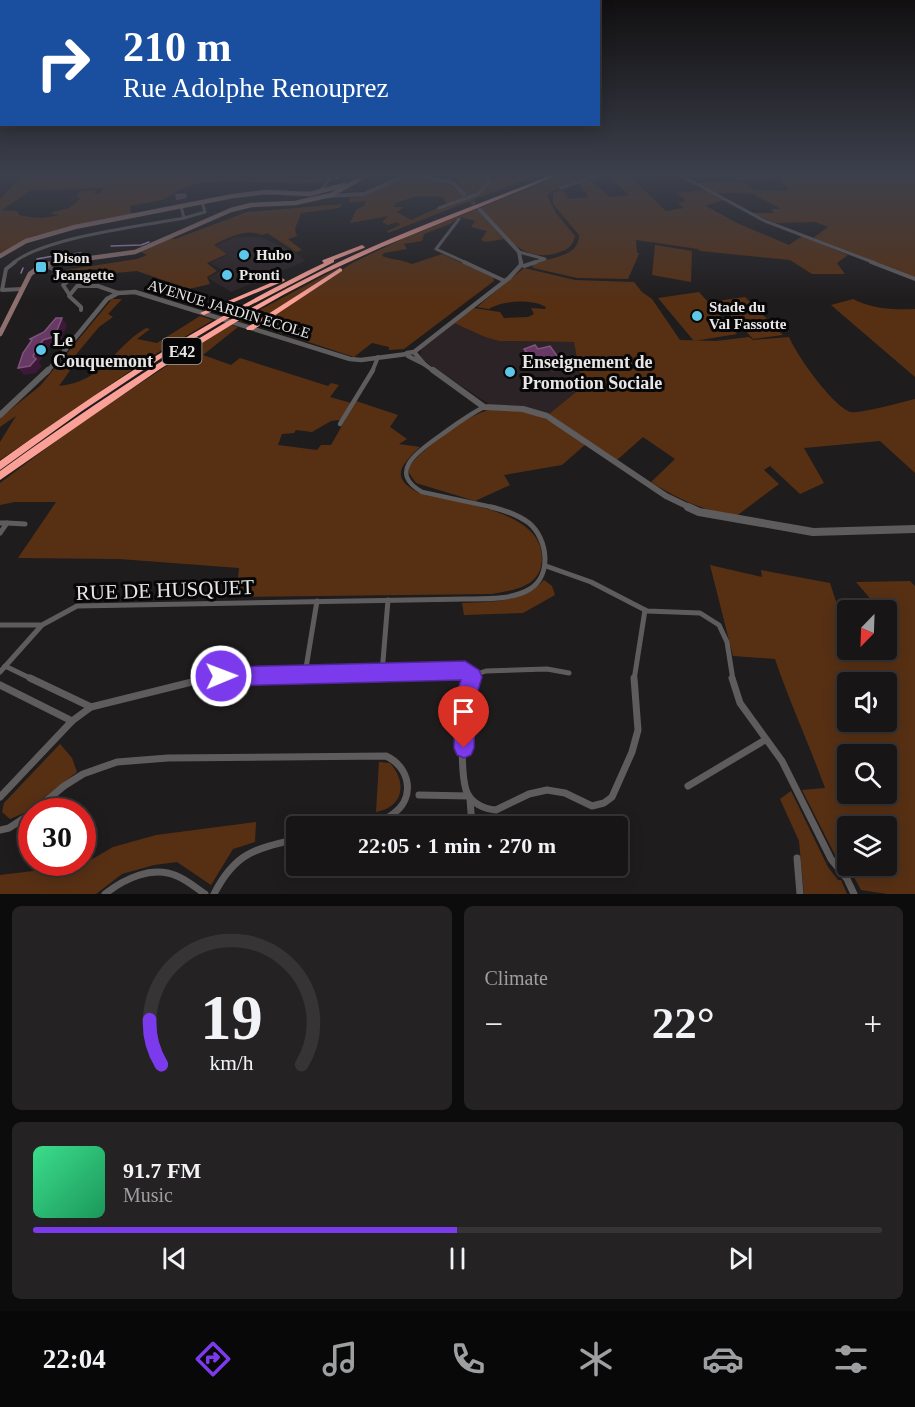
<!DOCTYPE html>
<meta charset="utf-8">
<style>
body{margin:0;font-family:Georgia,serif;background:#242223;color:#f1f3f6;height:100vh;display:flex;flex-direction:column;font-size:22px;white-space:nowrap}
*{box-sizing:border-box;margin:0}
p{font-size:20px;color:#9e9fa1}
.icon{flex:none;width:33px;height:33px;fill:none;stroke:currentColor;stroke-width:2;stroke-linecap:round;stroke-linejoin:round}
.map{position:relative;height:894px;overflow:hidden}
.side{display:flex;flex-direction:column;gap:12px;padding:12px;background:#0d0c0c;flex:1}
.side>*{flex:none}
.guide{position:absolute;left:0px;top:0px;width:600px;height:126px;box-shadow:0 3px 15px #0003,0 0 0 2px #363435;background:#1a4fa0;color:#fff;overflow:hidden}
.needle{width:39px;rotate:203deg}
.tools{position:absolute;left:837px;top:600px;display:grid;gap:12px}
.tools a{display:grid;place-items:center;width:60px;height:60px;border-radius:6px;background:#171516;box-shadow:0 3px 15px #0003,0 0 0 2px #363435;font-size:30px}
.speed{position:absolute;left:18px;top:798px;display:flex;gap:12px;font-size:30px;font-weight:700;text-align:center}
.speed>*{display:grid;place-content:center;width:78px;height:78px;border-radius:50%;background:#171516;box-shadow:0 3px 15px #0003,0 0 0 2px #363435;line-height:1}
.speed .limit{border:9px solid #d22;background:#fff;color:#111}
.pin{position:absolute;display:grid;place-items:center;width:51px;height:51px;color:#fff;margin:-62px -26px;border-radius:50% 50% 50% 0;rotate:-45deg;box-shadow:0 0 6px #0007}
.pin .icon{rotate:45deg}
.me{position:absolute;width:66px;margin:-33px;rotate:89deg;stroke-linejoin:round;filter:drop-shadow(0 0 4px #0008)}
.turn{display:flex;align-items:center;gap:21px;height:126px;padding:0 24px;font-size:27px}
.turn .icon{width:78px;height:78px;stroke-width:2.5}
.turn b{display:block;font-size:42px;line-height:51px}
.big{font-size:45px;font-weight:700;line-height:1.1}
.side .tile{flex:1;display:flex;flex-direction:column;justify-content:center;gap:9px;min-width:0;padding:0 21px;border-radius:9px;background:#242223}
.side .dial{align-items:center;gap:0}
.dial svg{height:156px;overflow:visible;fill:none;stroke:#363435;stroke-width:7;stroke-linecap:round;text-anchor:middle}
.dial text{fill:#f1f3f6;stroke:none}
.song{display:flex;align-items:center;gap:18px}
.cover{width:72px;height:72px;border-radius:9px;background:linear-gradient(135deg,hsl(150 70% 55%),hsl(150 70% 35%))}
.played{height:6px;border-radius:3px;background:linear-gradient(90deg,#7c3aed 50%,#363435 50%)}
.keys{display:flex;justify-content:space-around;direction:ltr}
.heat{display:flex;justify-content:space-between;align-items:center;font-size:33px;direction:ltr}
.side .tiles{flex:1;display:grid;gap:12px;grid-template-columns:1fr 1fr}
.tile:last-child{grid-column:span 2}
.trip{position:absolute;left:286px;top:816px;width:342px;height:60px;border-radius:6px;background:#171516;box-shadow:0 3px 15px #0003,0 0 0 2px #363435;font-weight:700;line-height:60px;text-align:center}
.menu{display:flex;height:96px;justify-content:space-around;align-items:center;background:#090809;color:#9e9fa1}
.menu .icon{width:42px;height:42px}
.menu .on{color:#7c3aed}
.menu b{font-size:27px;color:#f1f3f6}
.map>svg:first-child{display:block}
</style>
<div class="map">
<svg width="915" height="894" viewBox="0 0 915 894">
<rect width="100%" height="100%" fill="#1f1c1d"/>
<g fill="#2c2326">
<polygon points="235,237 261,237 296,253 306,261 231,292 208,278 222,270 210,263 228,254 214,246"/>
<polygon points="454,323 485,337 499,341 574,342 581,387 549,414 490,405 420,358 421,349"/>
</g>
<g fill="#573014" fill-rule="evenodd">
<path d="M22,176H339L336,179L303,184L225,181L195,184L185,187L162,200L130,206L131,214L33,236L0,253V199ZM104,188L100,194H94L96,190L80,191L76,197L81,198L69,208L53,212L51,214L59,215C44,219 33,218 19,215L17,211L2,210L31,190Z"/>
<path d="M451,176H485L488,181L480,194C487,189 491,185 488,176H535L388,233L387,231L400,225L397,222L388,225L382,222L388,216L350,223L356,210L365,205V201L350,203L349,198C369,196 375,189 393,181C414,170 444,179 460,193L465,191L458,184L460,179ZM418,196L443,197L446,204L411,220L397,212L404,207H395V203Z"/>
<path d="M559,176H593L552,191L547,196L556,213L575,236C573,245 569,249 560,252C525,266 502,233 478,211L504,239L486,242L481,240L487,231L471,227L475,221L459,217L450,224L424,234L422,241L404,244L407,249L384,253L382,256C392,260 401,259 412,264L442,254L493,277L494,281L404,349L389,350V347L372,343L354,357L263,327V321L352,263L402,239Z"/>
<path d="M608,176L638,178H631L666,211L684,208L678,203L686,201L677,193L704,190L723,200L706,206L737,223L789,245L802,236L848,255L837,263L845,274H812L790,260L700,251L698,249L636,240L637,252L639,254L628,279L577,278L533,268L532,265C548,256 579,259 579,235L553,204V194L562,189L569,199L589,197L578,183L589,179L610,197L629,195Z"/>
<polygon points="733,176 915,176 915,277 813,238 828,227 815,222 775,223 752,213 774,213 771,209 781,209 751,193 714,193 698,183 744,182 753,190 789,191 780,179 738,181"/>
<path d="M342,204L339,208L301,213L295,229L297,236L288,239L302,250L296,252L267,233L262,235C246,228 228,238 214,245L227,254L207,263L217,271L207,277L210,284L189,289L137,271L93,275L97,269L59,271L137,259L147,255L141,252L171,238L175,239L247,212Z"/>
<polygon points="655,245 692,251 691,282 652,275"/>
<polygon points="344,265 259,320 250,323 239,321"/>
<path d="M524,268L575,280L634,282L642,292L652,299L680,340L716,341L749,337L753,340L789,337C796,354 833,407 851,412C859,414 903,402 915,399V473L880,441L804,448L824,483L800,494L770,466L764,470L779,484L735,517C703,510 678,499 651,482L675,459L643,437L617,460L549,414L582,387L574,342L499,341L485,337L454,323L474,308L500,312L504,318L528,317L534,314L531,308L545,309L546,307C532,299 502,300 489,309L477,307Z"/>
<polygon points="699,292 737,334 694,341 658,298"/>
<polygon points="745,297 783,335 753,339 717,301"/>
<path d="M112,299H122L108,314L113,317L99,327L73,358L78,359L59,386C105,381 111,349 146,328L150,329L137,339L157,343L200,316L213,320L152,356L0,460V442L16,416L0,427V418L40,386Z"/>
<path d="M853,299C872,309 894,310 915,309V377L831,305Z"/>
<path d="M231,325L238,327L203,355L231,365L240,358L328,386L331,383L339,385L330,397L351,403L340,420L331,421L312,432L296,430L294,433L282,434L278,445L317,450L321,445H331L356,401L398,415L390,427L407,439L399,444L420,447C400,466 389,478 421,494C457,503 552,511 541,566C537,588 509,591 491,594L236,597L239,568L119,559L18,558L56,502H15L0,505V483C74,426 151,375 231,325Z"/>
<path d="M488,410C539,410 545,417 586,444L562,465L504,475L510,485L475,501L416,483L409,473V466C427,446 462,418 488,410Z"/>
<path d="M710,565L762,577L761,570L830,583L843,623L838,625L836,630L841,644L847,645L848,650L898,651L895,630L887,619L886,610H880L856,582L910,581L915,586V894H887L861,890L854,877L836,857L802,790L825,788C809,744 790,703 775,659L733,656ZM848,682H886V722H848ZM848,754H886V794H848ZM848,826H886V866H848Z"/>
<path d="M544,580L552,586L555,595L523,613L464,615L462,603C493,601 521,604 544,580Z"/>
<polygon points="60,744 72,758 77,772 24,813 10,819 2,812 4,803"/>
<path d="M379,762L390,763C407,782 404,807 376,812Z"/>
<polygon points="791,791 828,867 838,880 841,880 847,894 804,894 799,841 780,799"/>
<polygon points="256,822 255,842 233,849 211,885 177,862 154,865 122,874 96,894 0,894 0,875 82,865 113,847 156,835"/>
</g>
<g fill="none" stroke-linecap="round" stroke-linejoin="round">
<g stroke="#9882b2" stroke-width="1.5">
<polyline points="336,179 339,176"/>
<polyline points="111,246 141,245 149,242"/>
<polyline points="72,254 81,253"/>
<polyline points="37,259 64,254"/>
<polyline points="21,273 23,268"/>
</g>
<polyline stroke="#3d3a3b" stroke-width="4" stroke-dasharray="4 1.5" stroke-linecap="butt" points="464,194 479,209"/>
<g stroke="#5f5c5d" stroke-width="3">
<polyline points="682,176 765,221 875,263"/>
<polyline points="561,188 596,176"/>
<polyline points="320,191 332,176"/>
<polyline points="181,206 184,218 205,212 202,202"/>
<polyline points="439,208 478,194 489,183 487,176"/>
<polyline points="459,219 436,249 467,263"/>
<polyline points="519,252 545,259 532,263"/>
<path d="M13,263C45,237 142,226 184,218"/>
</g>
<g stroke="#5f5c5d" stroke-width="4">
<polyline points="15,262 6,269 2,290 22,289"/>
<polyline points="464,262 505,281"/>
<polyline points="871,262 915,279"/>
<polyline points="49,266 46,266 62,273 80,272 63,285 69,294"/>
<polyline points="524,266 536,262"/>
<polyline points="81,310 81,307 69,296 77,286 98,286 118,293"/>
<polyline points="372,372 378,357"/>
</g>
<g stroke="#5f5c5d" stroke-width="4.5">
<path d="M484,407C468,415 455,425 441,435C422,449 385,471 422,492L496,508"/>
<polyline points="340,424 373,370"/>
</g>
<g stroke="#5f5c5d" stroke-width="5">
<polyline points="0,523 7,523 0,533"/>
<polyline points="7,523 25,524"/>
<polyline points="546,566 591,582 647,611 700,613 719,625 727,642 733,680"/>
<polyline points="0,625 40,625"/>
<polyline points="5,666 34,680"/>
<path d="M0,672L42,625L77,606L466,599C486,599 512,600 530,589C552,575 548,539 529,523C518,515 504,510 491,507"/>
<polyline points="382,673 388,600"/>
<polyline points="305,674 317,601"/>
<polyline points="196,680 221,677 465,671 473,677"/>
<polyline points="470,680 477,674 486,671 547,669 569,673"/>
<polyline points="634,680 645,610"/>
</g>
<g stroke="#5f5c5d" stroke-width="7">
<polyline points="30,678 91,707"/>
<path d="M471,678C461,697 460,769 466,790C470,803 484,809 496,810L529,794L547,790L565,793L592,806L604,803L612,797L632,752L638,730L634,678"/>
<polyline points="732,678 740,703 782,761 831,859 847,879 854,894"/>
<polyline points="0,685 72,721"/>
<polyline points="688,786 765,740"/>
<polyline points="419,795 469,796"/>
<polyline points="0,797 72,721 91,707 208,678"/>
<polyline points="470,799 472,826"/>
<path d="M33,812L64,786L83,774L117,762L168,758L386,756C410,767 416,798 393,814C382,823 366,824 352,826"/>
<polyline points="0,830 9,828 32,813"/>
<polyline points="797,858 800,894"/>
<path d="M105,894C124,879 152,865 177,876C187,880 196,888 205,894"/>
<path d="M214,894C235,853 254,849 297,839"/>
</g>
<g stroke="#5f5c5d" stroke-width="4">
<polyline points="424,176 453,183 464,194"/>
<polyline points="328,196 364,194 404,176"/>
<polyline points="480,210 519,252 521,263"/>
</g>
<g stroke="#5f5c5d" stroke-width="4.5">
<polyline points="414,352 509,278 521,265 521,262"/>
<polygon points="414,352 424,364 408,356 407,353"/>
<polyline points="424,364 435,372"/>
<polyline points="47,372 107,299 118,293 135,292 350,359 361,360 407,354"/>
</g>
<g stroke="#5f5c5d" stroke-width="6">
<polyline points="433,370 484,407 523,409 547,416 666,496 691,508"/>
<polyline points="0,415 48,370"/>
</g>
<polyline stroke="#5f5c5d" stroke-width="8" points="688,507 699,512 813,532 915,529"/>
<g stroke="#8e706e" stroke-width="4.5">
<polyline points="0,256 26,241 75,227 233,196 266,192 310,194 344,185"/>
<polyline points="54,263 135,252 231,210 251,205 295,203 331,195 365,176"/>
</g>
<polyline stroke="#8e706e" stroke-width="5" points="0,334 30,274 42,265 65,262"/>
<g fill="#fba096" fill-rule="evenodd">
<path d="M549,176H556L382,247L325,273L283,295L241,319L160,369L0,480V471C102,398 207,328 319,272C393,234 472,207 549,176Z"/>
<path d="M362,245L365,247L364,248L334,260V262L247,307L163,357L82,411L0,470V461C103,387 209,318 324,263L322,261L323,260Z"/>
<polygon points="340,268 342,269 342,271 253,330 247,330 246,328"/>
<polygon points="282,278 285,280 284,281 206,314 204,315 200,313"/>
</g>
</g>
<polygon fill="#5a2556" points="524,349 538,349 562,370 553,372 545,365 535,368 524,354"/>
<g fill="#3c1839">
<polygon points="186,197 187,200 178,202 177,199"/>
<polygon points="62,318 67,325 62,338 65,342 48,347 39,363 42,366 36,373 24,375 18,368 33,356 43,340 56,333"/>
<polygon points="546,359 545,365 535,368 535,362"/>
<polygon points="563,364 562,370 553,372 554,367"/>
</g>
<g fill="#693965" stroke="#7d547a" stroke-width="1.5">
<polygon points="185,194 186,197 177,199 176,195"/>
<polygon points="56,318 62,318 56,333 60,335 43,340 33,356 36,359 30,366 18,368 23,353 32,340 30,339 44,332"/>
<polygon points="535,345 538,349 550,346 563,364 554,367 546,359 535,362 524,349"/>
</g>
<linearGradient id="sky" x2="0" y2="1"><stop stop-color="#110f10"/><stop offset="0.58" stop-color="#3c404c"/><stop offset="1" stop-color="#3c404c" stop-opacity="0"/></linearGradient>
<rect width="915" height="301" fill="url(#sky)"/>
<polygon fill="#7c3aed" stroke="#51269a" stroke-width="1.5" points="465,661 479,670 482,677 475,700 474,748 471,755 464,758 457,755 454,748 455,700 461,680 221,686 214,683 211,676 214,670 221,667"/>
<g fill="#5cc7e8" stroke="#080707" stroke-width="2">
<circle cx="244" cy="255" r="6"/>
<rect x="35" y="261" width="12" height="12" rx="3"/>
<circle cx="227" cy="275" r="6"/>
<circle cx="697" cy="316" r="6"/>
<circle cx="41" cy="350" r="6"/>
<circle cx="510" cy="372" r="6"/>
</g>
<g text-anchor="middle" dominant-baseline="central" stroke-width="6" stroke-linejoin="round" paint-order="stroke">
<g font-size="15" font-weight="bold" fill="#e8e6e6" stroke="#080707" text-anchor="start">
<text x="256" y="255">Hubo</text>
<text x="53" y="258">Dison<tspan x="53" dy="17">Jeangette</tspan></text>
<text x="239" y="275">Pronti</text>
<text x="709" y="307">Stade du<tspan x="709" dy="17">Val Fassotte</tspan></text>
</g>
<g font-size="15" fill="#e8e6e6" stroke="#080707">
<text transform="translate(229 309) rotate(17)">AVENUE JARDIN ECOLE</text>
</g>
<rect fill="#080707" stroke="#a5a3a3" stroke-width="1.5" x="162.5" y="338" width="39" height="26" rx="4.5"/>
<g font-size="16" font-weight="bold" fill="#e8e6e6">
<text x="182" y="351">E42</text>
</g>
<g font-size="18" font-weight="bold" fill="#e8e6e6" stroke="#080707" text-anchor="start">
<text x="53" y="340">Le<tspan x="53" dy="21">Couquemont</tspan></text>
<text x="522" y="362">Enseignement de<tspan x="522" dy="21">Promotion Sociale</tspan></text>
</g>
<g font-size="21" fill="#e8e6e6" stroke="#080707">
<text transform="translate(165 590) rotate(-2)">RUE DE HUSQUET</text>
</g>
</g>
</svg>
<div class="tools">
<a><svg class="needle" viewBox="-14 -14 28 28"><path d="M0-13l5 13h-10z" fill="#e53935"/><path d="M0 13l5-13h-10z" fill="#9e9fa1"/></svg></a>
<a><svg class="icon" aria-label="sound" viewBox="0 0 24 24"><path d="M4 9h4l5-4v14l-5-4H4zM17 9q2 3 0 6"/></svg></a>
<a><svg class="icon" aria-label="search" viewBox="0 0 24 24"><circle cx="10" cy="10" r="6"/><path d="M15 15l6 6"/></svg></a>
<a><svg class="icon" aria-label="layers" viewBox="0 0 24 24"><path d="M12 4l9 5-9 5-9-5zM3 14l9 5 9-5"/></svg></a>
</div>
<div class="speed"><div class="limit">30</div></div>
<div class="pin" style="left:464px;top:748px;background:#d93025"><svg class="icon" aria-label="arrive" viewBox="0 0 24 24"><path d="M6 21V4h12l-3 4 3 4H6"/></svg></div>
<svg class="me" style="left:221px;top:676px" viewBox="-20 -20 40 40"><circle r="17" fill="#7c3aed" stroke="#fff" stroke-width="3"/><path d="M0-11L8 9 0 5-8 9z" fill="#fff"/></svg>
<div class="trip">22:05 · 1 min · 270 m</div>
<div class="guide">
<div class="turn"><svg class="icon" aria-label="right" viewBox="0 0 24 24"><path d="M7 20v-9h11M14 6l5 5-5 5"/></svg><div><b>210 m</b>Rue Adolphe Renouprez</div></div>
</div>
</div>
<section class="side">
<div class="tiles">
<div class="tile dial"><svg viewBox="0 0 100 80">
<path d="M14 69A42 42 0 1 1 86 69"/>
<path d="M14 69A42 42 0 0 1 8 46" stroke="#7c3aed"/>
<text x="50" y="56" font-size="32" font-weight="700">19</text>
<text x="50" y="72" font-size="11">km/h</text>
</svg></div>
<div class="tile"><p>Climate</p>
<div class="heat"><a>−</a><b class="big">22°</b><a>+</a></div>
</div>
<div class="tile">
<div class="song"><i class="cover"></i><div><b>91.7 FM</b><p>Music</p></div></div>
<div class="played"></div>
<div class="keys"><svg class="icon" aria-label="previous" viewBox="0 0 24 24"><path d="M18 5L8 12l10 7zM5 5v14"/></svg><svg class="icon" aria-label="pause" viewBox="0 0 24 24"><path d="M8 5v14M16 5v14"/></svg><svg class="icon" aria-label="next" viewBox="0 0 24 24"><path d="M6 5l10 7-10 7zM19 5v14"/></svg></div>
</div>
</div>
</section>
<nav class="menu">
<b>22:04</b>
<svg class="icon on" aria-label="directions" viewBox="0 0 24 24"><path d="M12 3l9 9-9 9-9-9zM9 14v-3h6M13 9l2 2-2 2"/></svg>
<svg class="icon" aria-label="music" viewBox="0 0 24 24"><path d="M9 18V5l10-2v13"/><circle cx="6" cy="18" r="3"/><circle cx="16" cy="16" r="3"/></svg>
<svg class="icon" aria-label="phone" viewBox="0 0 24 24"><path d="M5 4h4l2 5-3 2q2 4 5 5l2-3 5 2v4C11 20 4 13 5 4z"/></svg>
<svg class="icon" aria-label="climate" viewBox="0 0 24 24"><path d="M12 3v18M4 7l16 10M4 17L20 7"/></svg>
<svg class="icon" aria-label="car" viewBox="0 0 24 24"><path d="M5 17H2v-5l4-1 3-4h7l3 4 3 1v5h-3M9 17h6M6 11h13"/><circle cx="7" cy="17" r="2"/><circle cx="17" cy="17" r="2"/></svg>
<svg class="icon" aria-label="filters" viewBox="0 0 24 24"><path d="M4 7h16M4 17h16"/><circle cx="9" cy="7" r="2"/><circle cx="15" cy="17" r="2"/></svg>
</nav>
